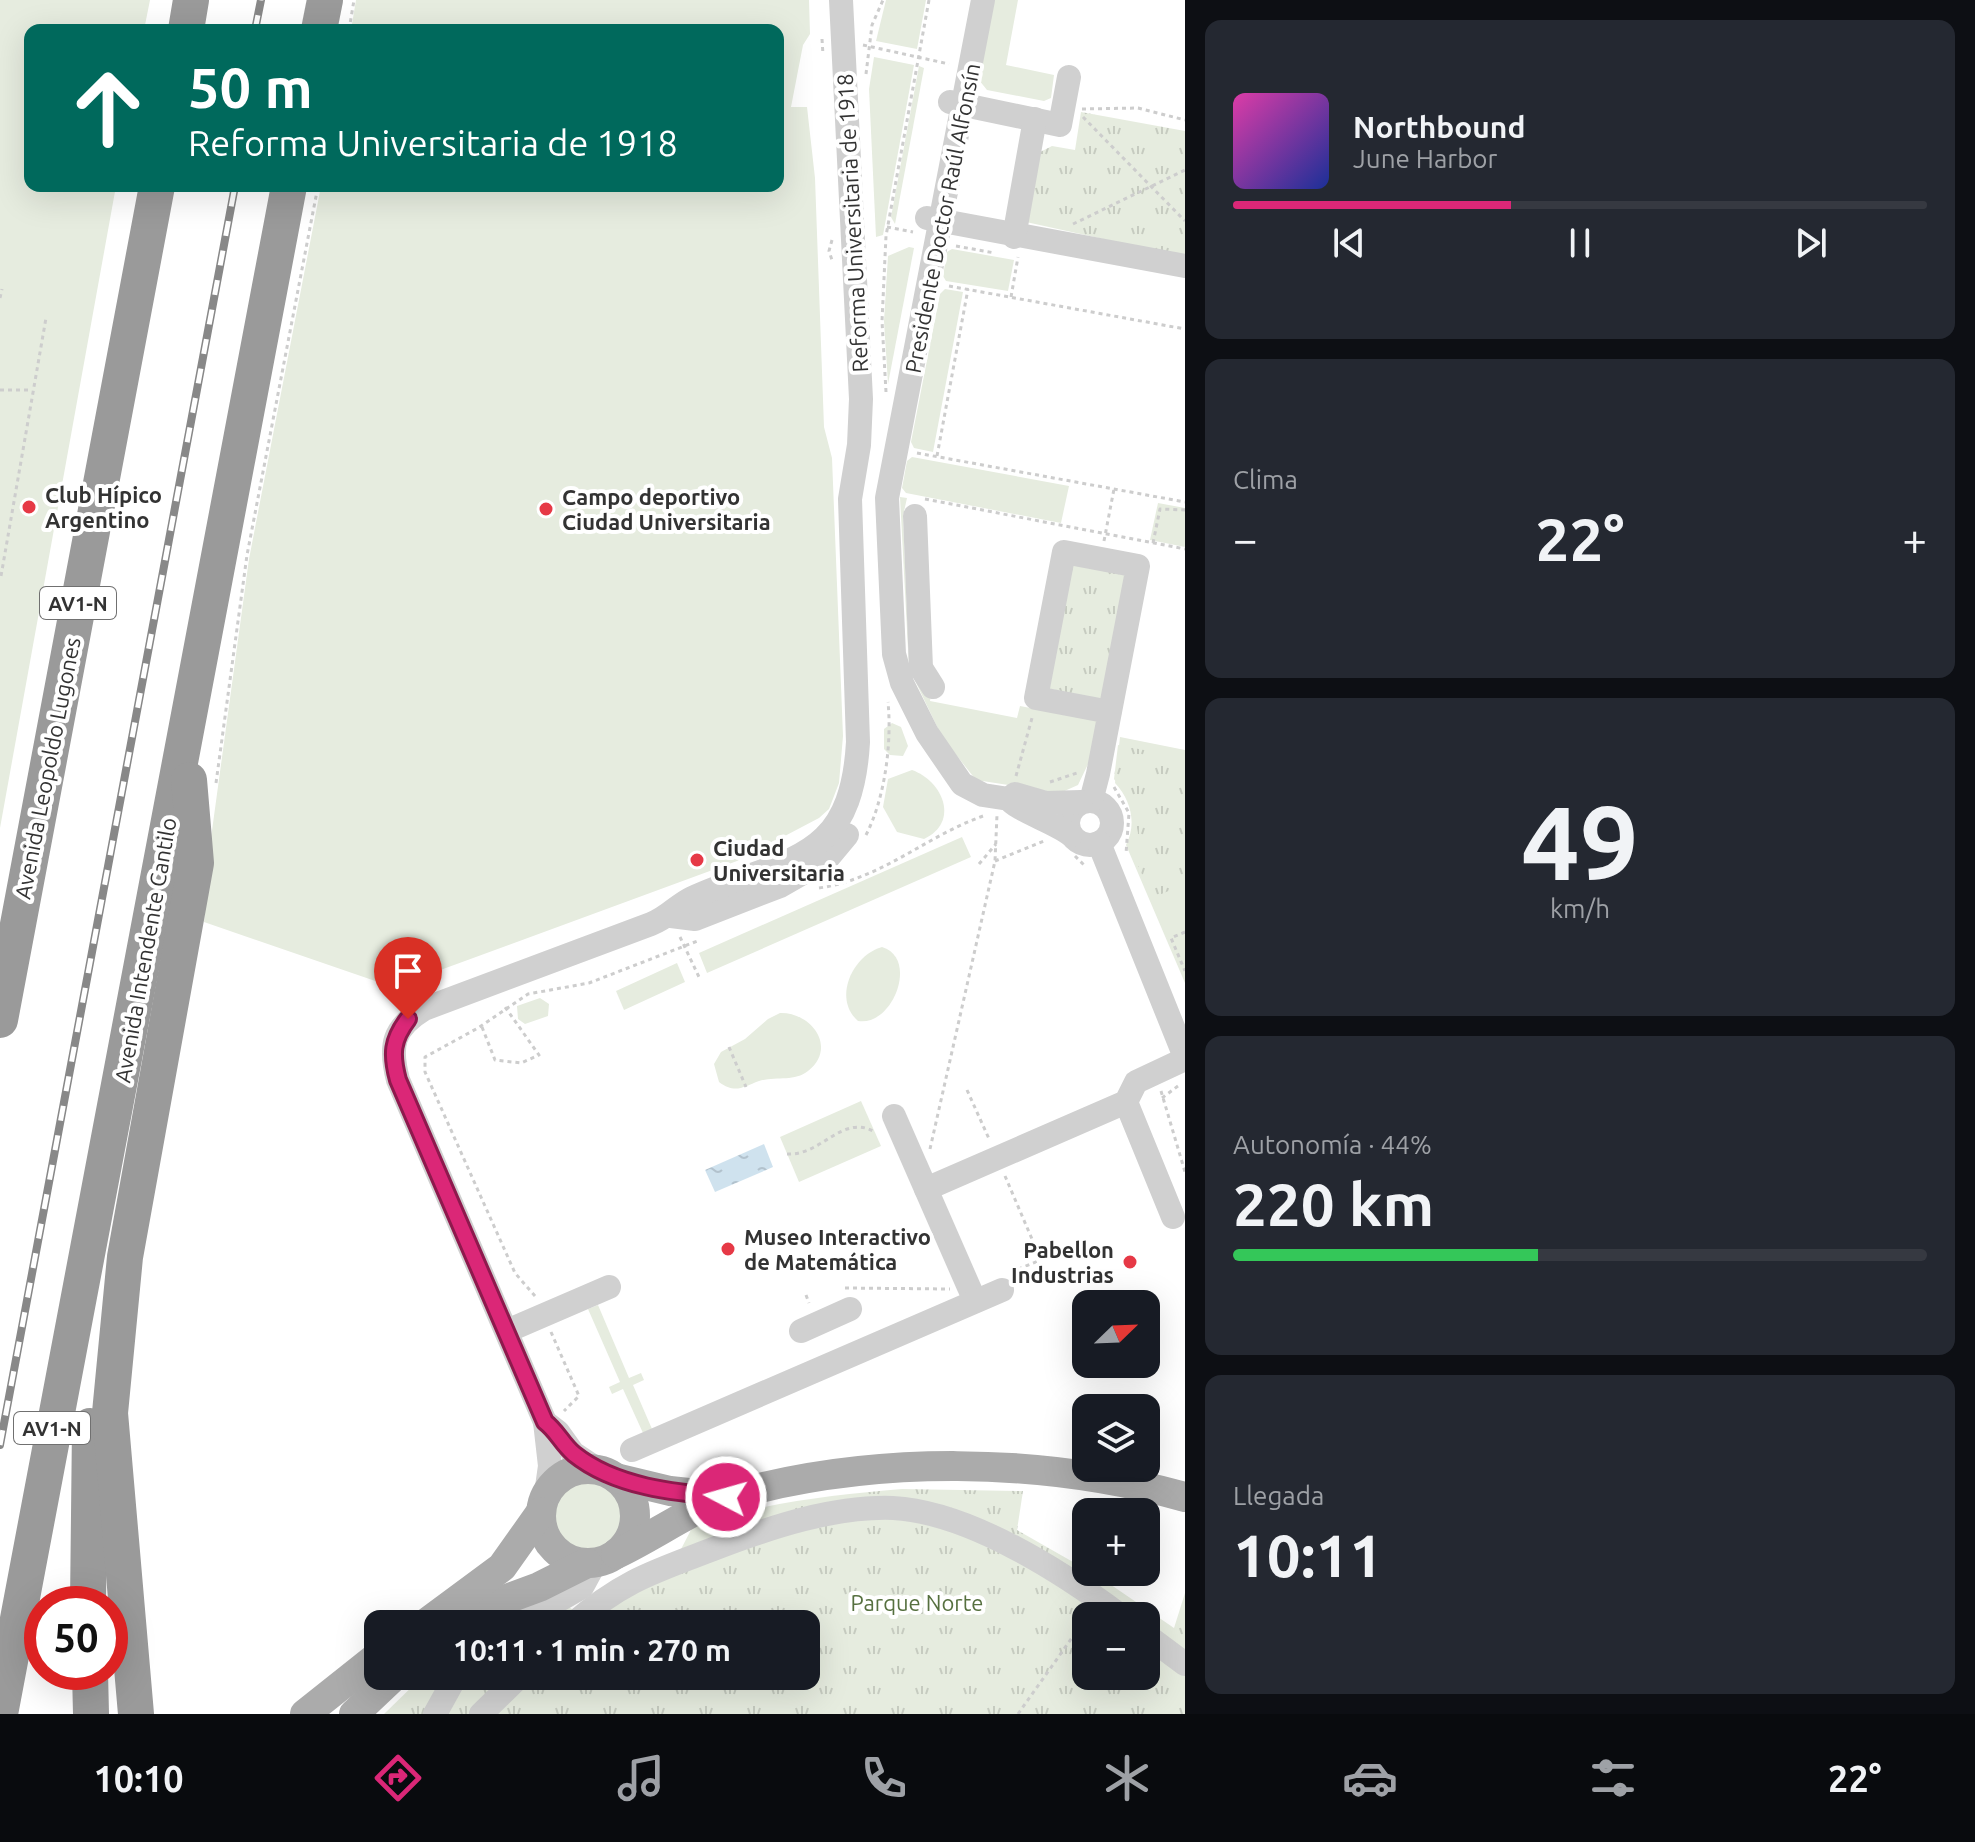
<!DOCTYPE html>
<html lang="es">
<meta charset="utf-8">
<style>
body{margin:0;font-family:Ubuntu,sans-serif;background:#242831;color:#f1f3f6;height:100vh;display:flex;flex-direction:column;font-size:30px;white-space:nowrap}
*{box-sizing:border-box;margin:0}
p{font-size:26px;color:#9ea1a6}
.icon{flex:none;width:44px;height:44px;fill:none;stroke:currentColor;stroke-width:2;stroke-linecap:round;stroke-linejoin:round}
.map{position:relative;flex:1;overflow:hidden}
.sheet{display:flex;flex-direction:column;gap:20px;padding:20px;background:#0d0f14;width:790px}
.sheet>*{flex:none}
.banner{position:absolute;left:24px;top:24px;width:760px;height:168px;border-radius:16px;box-shadow:0 8px 32px #0002;background:#00695c;color:#fff;overflow:hidden}
.needle{width:52px;rotate:67deg}
.controls{position:absolute;left:1072px;top:1290px;display:grid;gap:16px}
.controls a{display:grid;place-items:center;width:88px;height:88px;border-radius:16px;background:#171b24;box-shadow:0 8px 32px #0002;font-size:40px}
.speed{position:absolute;left:24px;top:1586px;display:flex;gap:16px;font-size:40px;font-weight:700;text-align:center}
.speed>*{display:grid;place-content:center;width:104px;height:104px;border-radius:50%;background:#171b24;box-shadow:0 8px 32px #0002;line-height:1}
.speed .limit{border:12px solid #d22;background:#fff;color:#111}
.pin{position:absolute;display:grid;place-items:center;width:68px;height:68px;color:#fff;margin:-82px -34px;border-radius:50% 50% 50% 0;rotate:-45deg;box-shadow:0 0 8px #0007}
.pin .icon{rotate:45deg}
.me{position:absolute;width:88px;margin:-44px;rotate:276deg;stroke-linejoin:round;filter:drop-shadow(0 0 6px #0008)}
.turn{display:flex;align-items:center;gap:28px;height:168px;padding:0 32px;font-size:36px}
.turn .icon{width:104px;height:104px;stroke-width:2.5}
.turn b{display:block;font-size:56px;line-height:68px}
.big{font-size:60px;font-weight:700;line-height:1.1}
.sheet .tile{flex:1;display:flex;flex-direction:column;justify-content:center;gap:12px;min-width:0;padding:0 28px;border-radius:16px;background:#242831}
.sheet .dial{align-items:center;gap:0}
.dial b{font-size:104px;line-height:1}
.song{display:flex;align-items:center;gap:24px}
.cover{width:96px;height:96px;border-radius:12px;background:linear-gradient(135deg,hsl(320 70% 55%),hsl(230 70% 35%))}
.played{height:8px;border-radius:4px;background:linear-gradient(90deg,#db2777 40%,#363941 40%)}
.keys{display:flex;justify-content:space-around;direction:ltr}
.heat{display:flex;justify-content:space-between;align-items:center;font-size:44px;direction:ltr}
.charge{height:12px;border-radius:6px;background:linear-gradient(90deg,#34c759 44%,#363941 0)}
.trip{position:absolute;left:364px;top:1610px;width:456px;height:80px;border-radius:16px;background:#171b24;box-shadow:0 8px 32px #0002;font-weight:700;line-height:80px;text-align:center}
.dock{display:flex;height:128px;justify-content:space-around;align-items:center;background:#090b0e;color:#9ea1a6}
.dock .icon{width:56px;height:56px}
.dock .active{color:#db2777}
.dock b{font-size:36px;color:#f1f3f6}
main{display:flex;flex:1;min-height:0}
.map>svg:first-child{display:block}
</style>
<main>
<div class="map">
<svg width="1185" height="1714" viewBox="0 0 1185 1714">
<defs>
<pattern id="park-tufts" width="24" height="20" patternUnits="userSpaceOnUse" patternTransform="scale(2)"><rect width="24" height="20" fill="#e6ecdf"/><path d="M3 7l-1-3M5 7V3M7 7l1-3M15 17l-1-3M17 17v-4M19 17l1-3" fill="none" stroke="#c6cbc0"/></pattern>
<pattern id="water-ripples" width="26" height="14" patternUnits="userSpaceOnUse" patternTransform="scale(2)"><rect width="26" height="14" fill="#cfe2ee"/><path d="M2 4q2-2 4 0t4 0M15 11q2-2 4 0t4 0" fill="none" stroke="#b2c2cd"/></pattern>
</defs>
<rect width="100%" height="100%" fill="#fff"/>
<g fill="#e6ecdf">
<polygon points="0,0 150,0 144,30 30,30 30,186 116,186 0,828"/>
<polygon points="356,0 809,0 810,34 803,45 791,107 807,107 815,178 824,427 832,458 843,736 839,783 829,809 819,818 737,861 424,976 384,984 204,922 211,838 249,559 321,186 778,186 778,30 351,30"/>
<polygon points="886,0 926,0 917,49 876,41"/>
<polygon points="994,0 1018,0 1006,65 1054,75 1051,98 1044,101 987,90 979,80"/>
<polygon points="874,57 914,65 883,235 876,237 869,89"/>
<polygon points="919,66 924,68 895,224 891,217"/>
<polygon points="909,247 914,248 888,384 884,321 888,256"/>
<polygon points="952,249 1014,260 1008,291 946,281 943,276 947,252"/>
<polygon points="945,289 963,292 933,452 914,448 911,442 940,294"/>
<polygon points="912,457 1069,486 1061,523 906,493 902,488 907,461"/>
<polygon points="900,497 907,498 903,516 909,657 918,676 932,689 930,701 1017,718 1020,706 1098,721 1089,762 1078,785 1060,793 976,780 942,737 909,668"/>
<polygon points="1158,503 1185,508 1185,547 1150,540"/>
<polygon points="892,723 901,727 908,746 903,756 890,755 884,749 884,729"/>
<path d="M1120,737L1185,750V983L1126,845C1137,824 1131,800 1115,783Z"/>
<path d="M912,770C943,781 960,822 924,839L897,832L883,807L888,779Z"/>
<polygon points="962,837 971,857 707,973 699,953"/>
<path d="M882,947C919,958 893,1027 858,1021C832,998 853,955 882,947Z"/>
<polygon points="677,963 685,982 624,1010 616,991"/>
<polygon points="540,998 549,1004 548,1016 525,1024 518,1019 517,1006"/>
<path d="M780,1013C811,1012 838,1047 808,1071C794,1082 776,1076 759,1081C743,1087 735,1094 719,1082L714,1064L721,1052L745,1039L768,1019Z"/>
<polygon points="861,1101 881,1146 799,1182 780,1137"/>
<polygon points="598,1305 629,1378 641,1373 644,1380 633,1385 652,1429 643,1433 623,1389 612,1394 609,1387 620,1382 588,1309"/>
<circle cx="588" cy="1514" r="36"/>
</g>
<g fill="url(#park-tufts)" fill-rule="evenodd">
<polygon points="1081,112 1185,131 1185,257 1026,222 1038,153 1052,146 1075,150"/>
<polygon points="1069,564 1128,575 1105,700 1046,688"/>
<polygon points="1118,745 1185,758 1185,884 1152,898 1135,858 1138,833 1133,807 1114,779"/>
<path d="M902,1489L1023,1491L1017,1530L1101,1578L1174,1628L1185,1593V1714H384L423,1676H806V1624H482L554,1598L575,1611C610,1581 635,1567 679,1553L693,1526C760,1503 832,1495 902,1489ZM1086,1616H1146V1676H1086Z"/>
</g>
<polygon fill="url(#water-ripples)" points="764,1144 773,1167 715,1192 705,1170"/>
<g fill="none" stroke-linecap="round" stroke-linejoin="round">
<g stroke="#cdcdcd" stroke-width="3" stroke-dasharray="4 4" stroke-linecap="butt">
<polyline points="349,30 354,0"/>
<polyline points="822,39 823,55"/>
<polyline points="863,45 949,64"/>
<polyline points="866,74 872,25 883,0"/>
<polyline points="1082,109 1138,108 1185,120"/>
<polyline points="1083,117 1185,221"/>
<polyline points="1073,224 1185,170"/>
<polyline points="887,227 913,232"/>
<polyline points="832,240 829,251 833,263"/>
<polyline points="956,246 995,253"/>
<polyline points="949,286 1185,329"/>
<polyline points="1011,297 1018,257"/>
<polyline points="0,298 2,289"/>
<polyline points="0,390 32,390"/>
<polyline points="886,392 882,321 886,236 929,0"/>
<polyline points="917,453 1185,502"/>
<polyline points="937,456 968,289"/>
<polyline points="925,499 1185,549"/>
<polyline points="1104,541 1114,489"/>
<polyline points="1153,543 1160,509 1185,510"/>
<polyline points="1,576 46,318"/>
<polyline points="1016,776 1032,718"/>
<polyline points="1050,782 1077,773"/>
<polyline points="216,783 247,555 318,186"/>
<polyline points="1114,787 1129,813 1126,854"/>
<path d="M866,835C885,798 892,743 888,702"/>
<polyline points="1075,856 1086,867"/>
<polyline points="995,861 1044,841"/>
<polyline points="979,864 996,844"/>
<path d="M819,888C882,879 926,836 983,816"/>
<polyline points="1185,932 1171,938 1185,971"/>
<polyline points="680,937 699,977"/>
<polyline points="482,1027 495,1060 521,1063 539,1055 505,1007"/>
<polyline points="729,1047 746,1087"/>
<polyline points="967,1090 990,1141"/>
<polyline points="1161,1091 1185,1172"/>
<polyline points="1162,1098 1178,1086"/>
<polyline points="930,1149 995,861 997,815"/>
<path d="M787,1154C822,1156 842,1113 875,1132"/>
<polyline points="1005,1176 1041,1260 1011,1272"/>
<polyline points="845,1288 950,1289"/>
<polyline points="806,1295 809,1303"/>
<polyline points="535,1296 515,1273 425,1072 425,1057 478,1028 528,994 589,983 700,940"/>
<polyline points="551,1332 579,1396 564,1411"/>
<polyline points="1018,1714 1086,1618"/>
</g>
<g stroke="#d0d0d0" stroke-width="24">
<polyline points="983,0 887,498 894,654 902,683 927,733 962,784 983,795 1009,799"/>
<polyline points="950,102 1060,125 1069,77"/>
<polyline points="927,218 1185,266"/>
<polyline points="1014,237 1035,119"/>
<polyline points="915,516 921,668 933,687"/>
<circle cx="1090" cy="823" r="22"/>
<polyline points="1091,801 1098,774 1138,566 1064,552 1036,698 1110,712"/>
<path d="M1071,835C1055,822 1016,810 1009,799L1015,794L1046,803L1081,802"/>
<polyline points="1099,843 1185,1057"/>
<polyline points="671,916 695,919 780,886 827,859 847,835"/>
<polyline points="1126,1102 1173,1217"/>
<polyline points="894,1116 975,1301"/>
<polyline points="926,1189 1126,1102 1136,1082 1185,1059"/>
<polyline points="507,1331 609,1287"/>
<polyline points="801,1331 850,1309"/>
<polyline points="545,1422 558,1432 573,1453 597,1469"/>
<polyline points="632,1450 1002,1290"/>
<path d="M546,1494L550,1466L545,1422L398,1080C389,1045 393,1028 424,1009L651,924C669,917 677,905 692,898C784,856 851,867 858,742L850,499L859,445L861,399L841,0"/>
<polyline points="517,1624 582,1587 595,1563"/>
<path d="M573,1624C623,1580 656,1571 716,1548C771,1527 834,1506 893,1508C969,1512 1062,1572 1121,1616"/>
<polyline points="1146,1635 1185,1664"/>
<polyline points="435,1714 456,1676"/>
<polyline points="481,1714 520,1676"/>
</g>
<g stroke="#ababab" stroke-width="30">
<circle cx="588" cy="1516" r="47"/>
<polyline points="616,1478 670,1491 726,1497"/>
<path d="M616,1554C649,1539 698,1505 729,1496C874,1455 1041,1457 1185,1497"/>
<polyline points="445,1622 539,1587 587,1563"/>
<polyline points="425,1624 502,1567 541,1512"/>
<polyline points="305,1714 378,1656"/>
<polyline points="354,1714 394,1676"/>
</g>
<g stroke="#9a9a9a" stroke-width="36">
<polyline points="186,30 191,0"/>
<polyline points="319,30 325,0"/>
<polyline points="0,1020 157,186"/>
<polyline points="88,1604 90,1426"/>
<polyline points="90,1672 91,1714"/>
<polyline points="0,1714 289,186"/>
<polyline points="136,1714 110,1413 125,1257 196,863 189,780"/>
</g>
<g stroke="#888" stroke-width="8">
<g id="rail">
<polyline points="255,30 261,0"/>
<polyline points="0,1445 235,186"/>
</g>
</g>
<use href="#rail" stroke="#fff" stroke-width="5" stroke-dasharray="15" stroke-linecap="butt"/>
</g>
<g fill="none" stroke-linecap="round" stroke-linejoin="round">
<g stroke="#8e194d" stroke-width="20">
<path id="route" d="M408,1019C392,1040 391,1054 398,1080L545,1422C557,1431 562,1444 574,1454C615,1487 675,1493 726,1497"/>
</g>
<use href="#route" stroke="#db2777" stroke-width="14"/>
</g>
<g fill="#e63946" stroke="#fff" stroke-width="3">
<circle cx="29" cy="507" r="8"/>
<circle cx="546" cy="509" r="8"/>
<circle cx="697" cy="860" r="8"/>
<circle cx="728" cy="1249" r="8"/>
<circle cx="1130" cy="1262" r="8"/>
</g>
<g text-anchor="middle" dominant-baseline="central" stroke-width="8" stroke-linejoin="round" paint-order="stroke">
<g fill="#fff" stroke="#707070" stroke-width="2">
<rect x="40" y="587" width="76" height="32" rx="6"/>
<rect x="14" y="1412" width="76" height="32" rx="6"/>
</g>
<g font-size="20" font-weight="bold" fill="#333">
<text x="78" y="603">AV1-N</text>
<text x="52" y="1428">AV1-N</text>
</g>
<g font-size="22" fill="#333" stroke="#fff">
<text transform="translate(942 218) rotate(-79)">Presidente Doctor Raúl Alfonsín</text>
<text transform="translate(852 223) rotate(-93)">Reforma Universitaria de 1918</text>
<text transform="translate(47 768) rotate(-79)">Avenida Leopoldo Lugones</text>
<text transform="translate(145 950) rotate(-80)">Avenida Intendente Cantilo</text>
</g>
<g font-size="22" font-weight="bold" fill="#333" stroke="#fff" text-anchor="start">
<text x="45" y="494">Club Hípico<tspan x="45" dy="25">Argentino</tspan></text>
<text x="562" y="496">Campo deportivo<tspan x="562" dy="25">Ciudad Universitaria</tspan></text>
<text x="713" y="847">Ciudad<tspan x="713" dy="25">Universitaria</tspan></text>
<text x="744" y="1236">Museo Interactivo<tspan x="744" dy="25">de Matemática</tspan></text>
<text x="1114" y="1249" text-anchor="end">Pabellon<tspan x="1114" dy="25">Industrias</tspan></text>
</g>
<g font-size="22" fill="#56703f" stroke="#fff">
<text x="917" y="1602">Parque Norte</text>
</g>
</g>
</svg>
<div class="controls">
<a><svg class="needle" viewBox="-14 -14 28 28"><path d="M0-13l5 13h-10z" fill="#e53935"/><path d="M0 13l5-13h-10z" fill="#9ea1a6"/></svg></a>
<a><svg class="icon" aria-label="layers" viewBox="0 0 24 24"><path d="M12 4l9 5-9 5-9-5zM3 14l9 5 9-5"/></svg></a>
<a>+</a>
<a>−</a>
</div>
<div class="speed"><div class="limit">50</div></div>
<div class="pin" style="left:408px;top:1019px;background:#d93025"><svg class="icon" aria-label="arrive" viewBox="0 0 24 24"><path d="M6 21V4h12l-3 4 3 4H6"/></svg></div>
<svg class="me" style="left:726px;top:1497px" viewBox="-20 -20 40 40"><circle r="17" fill="#db2777" stroke="#fff" stroke-width="3"/><path d="M0-11L8 9 0 5-8 9z" fill="#fff"/></svg>
<div class="trip">10:11 · 1 min · 270 m</div>
<div class="banner">
<div class="turn"><svg class="icon" aria-label="ahead" viewBox="0 0 24 24"><path d="M12 20V5M6 11l6-6 6 6"/></svg><div><b>50 m</b>Reforma Universitaria de 1918</div></div>
</div>
</div>
<section class="sheet">
<div class="tile">
<div class="song"><i class="cover"></i><div><b>Northbound</b><p>June Harbor</p></div></div>
<div class="played"></div>
<div class="keys"><svg class="icon" aria-label="previous" viewBox="0 0 24 24"><path d="M18 5L8 12l10 7zM5 5v14"/></svg><svg class="icon" aria-label="pause" viewBox="0 0 24 24"><path d="M8 5v14M16 5v14"/></svg><svg class="icon" aria-label="next" viewBox="0 0 24 24"><path d="M6 5l10 7-10 7zM19 5v14"/></svg></div>
</div>
<div class="tile"><p>Clima</p>
<div class="heat"><a>−</a><b class="big">22°</b><a>+</a></div>
</div>
<div class="tile dial"><b>49</b><p>km/h</p></div>
<div class="tile"><p>Autonomía · 44%</p><b class="big">220 km</b><div class="charge"></div></div>
<div class="tile"><p>Llegada</p><b class="big">10:11</b></div>
</section>
</main>
<nav class="dock">
<b>10:10</b>
<svg class="icon active" aria-label="directions" viewBox="0 0 24 24"><path d="M12 3l9 9-9 9-9-9zM9 14v-3h6M13 9l2 2-2 2"/></svg>
<svg class="icon" aria-label="music" viewBox="0 0 24 24"><path d="M9 18V5l10-2v13"/><circle cx="6" cy="18" r="3"/><circle cx="16" cy="16" r="3"/></svg>
<svg class="icon" aria-label="phone" viewBox="0 0 24 24"><path d="M5 4h4l2 5-3 2q2 4 5 5l2-3 5 2v4C11 20 4 13 5 4z"/></svg>
<svg class="icon" aria-label="climate" viewBox="0 0 24 24"><path d="M12 3v18M4 7l16 10M4 17L20 7"/></svg>
<svg class="icon" aria-label="car" viewBox="0 0 24 24"><path d="M5 17H2v-5l4-1 3-4h7l3 4 3 1v5h-3M9 17h6M6 11h13"/><circle cx="7" cy="17" r="2"/><circle cx="17" cy="17" r="2"/></svg>
<svg class="icon" aria-label="filters" viewBox="0 0 24 24"><path d="M4 7h16M4 17h16"/><circle cx="9" cy="7" r="2"/><circle cx="15" cy="17" r="2"/></svg>
<b>22°</b>
</nav>
